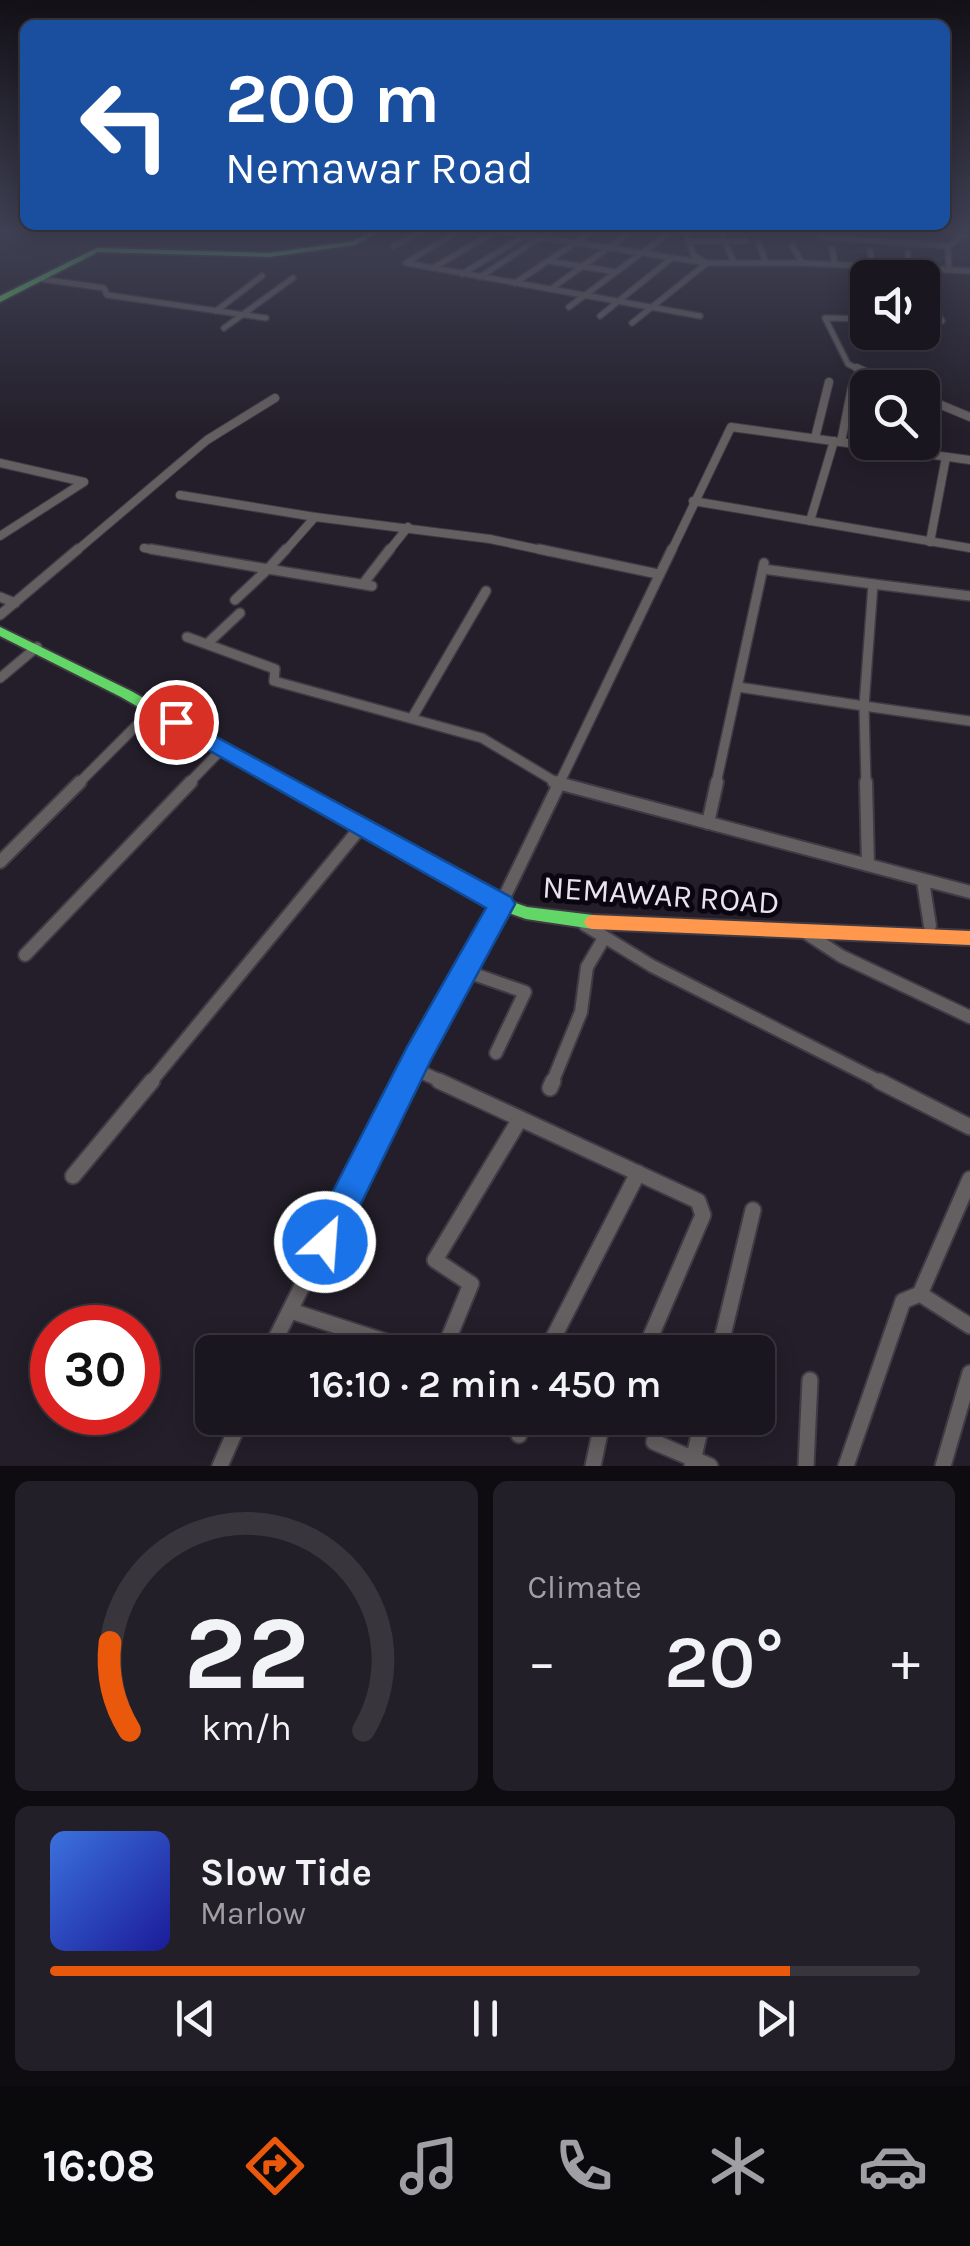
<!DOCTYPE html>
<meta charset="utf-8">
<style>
body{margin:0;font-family:Karla,sans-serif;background:#231f28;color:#f1f3f6;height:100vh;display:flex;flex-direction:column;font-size:38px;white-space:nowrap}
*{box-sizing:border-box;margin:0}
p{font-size:32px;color:#9f9fa4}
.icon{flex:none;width:55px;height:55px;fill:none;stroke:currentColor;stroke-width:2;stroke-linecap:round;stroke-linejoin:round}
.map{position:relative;height:1466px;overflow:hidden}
.sheet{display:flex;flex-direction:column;gap:15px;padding:15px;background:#0e0c11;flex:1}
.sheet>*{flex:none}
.hud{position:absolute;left:20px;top:20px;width:930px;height:210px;border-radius:15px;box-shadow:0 5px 25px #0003,0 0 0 2px #38353d;background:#1a4fa0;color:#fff;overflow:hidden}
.fabs{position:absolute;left:850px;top:260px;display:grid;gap:20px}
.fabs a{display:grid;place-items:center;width:90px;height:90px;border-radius:15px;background:#1a161f;box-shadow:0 5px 25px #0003,0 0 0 2px #38353d;font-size:50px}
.speed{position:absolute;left:30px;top:1305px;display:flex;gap:20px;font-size:50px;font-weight:700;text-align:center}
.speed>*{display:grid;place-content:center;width:130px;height:130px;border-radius:50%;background:#1a161f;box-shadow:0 5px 25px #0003,0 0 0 2px #38353d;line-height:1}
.speed .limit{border:15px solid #d22;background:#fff;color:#111}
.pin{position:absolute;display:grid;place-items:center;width:85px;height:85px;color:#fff;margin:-42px;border:5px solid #fff;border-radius:50%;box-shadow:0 2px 10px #0007}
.me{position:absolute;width:110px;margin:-55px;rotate:26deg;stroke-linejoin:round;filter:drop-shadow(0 0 8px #0008)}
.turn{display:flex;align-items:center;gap:35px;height:210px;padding:0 40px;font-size:45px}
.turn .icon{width:130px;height:130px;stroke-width:2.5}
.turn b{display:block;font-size:70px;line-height:85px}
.big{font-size:75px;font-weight:600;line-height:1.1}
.sheet .tile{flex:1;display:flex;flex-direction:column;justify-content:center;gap:15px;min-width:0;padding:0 35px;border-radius:15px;background:#231f28}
.sheet .dial{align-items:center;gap:0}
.dial svg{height:260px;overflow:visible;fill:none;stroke:#38353d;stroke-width:7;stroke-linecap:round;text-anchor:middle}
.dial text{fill:#f1f3f6;stroke:none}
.song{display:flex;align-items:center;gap:30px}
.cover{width:120px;height:120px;border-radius:15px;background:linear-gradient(135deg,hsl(220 70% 55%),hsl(240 70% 35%))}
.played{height:10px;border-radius:5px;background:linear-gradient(90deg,#ea580c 85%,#38353d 85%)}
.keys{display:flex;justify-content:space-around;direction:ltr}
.heat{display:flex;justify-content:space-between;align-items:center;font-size:55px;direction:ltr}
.sheet .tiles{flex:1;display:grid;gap:15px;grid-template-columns:1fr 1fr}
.tile:last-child{grid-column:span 2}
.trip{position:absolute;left:195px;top:1335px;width:580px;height:100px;border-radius:15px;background:#1a161f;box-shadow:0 5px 25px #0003,0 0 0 2px #38353d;font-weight:600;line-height:100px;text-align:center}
.menu{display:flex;height:160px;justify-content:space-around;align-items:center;background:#0a090c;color:#9f9fa4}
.menu .icon{width:70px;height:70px}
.menu .selected{color:#ea580c}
.menu b{font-size:45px;color:#f1f3f6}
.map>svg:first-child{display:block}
</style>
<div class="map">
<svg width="970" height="1466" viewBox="0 0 970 1466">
<rect width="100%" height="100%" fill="#231e29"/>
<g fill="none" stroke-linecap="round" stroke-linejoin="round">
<g stroke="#3f3a44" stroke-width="8">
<g id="street-far4">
<polyline points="462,229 406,263 700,316"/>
<polyline points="486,229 707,263 802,263 792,245"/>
<polyline points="720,229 734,263"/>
<polyline points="820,237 948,246 949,270"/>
<polyline points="688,241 746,241"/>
<polyline points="759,244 766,263"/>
<polyline points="394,246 426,229"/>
<polyline points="948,246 969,232"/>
<polyline points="832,249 835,264"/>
<polyline points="870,251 873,266"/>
<polyline points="908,253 909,268"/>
<polyline points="548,261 616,272"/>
<polyline points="802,263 970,271"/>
<polyline points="433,268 496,231"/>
<polyline points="462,274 536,229"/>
<polyline points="480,277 553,229"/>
<polyline points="41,279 104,288 107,295 266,318"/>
<polyline points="515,283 596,229"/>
<polyline points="551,289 634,229"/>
<polyline points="922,292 942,321 922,323"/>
<polyline points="569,307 674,229"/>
<polyline points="216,311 262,276"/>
<polyline points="600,316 672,258"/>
<polyline points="632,323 707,263 694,256 684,229"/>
<polyline points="224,328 293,278"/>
<polyline points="862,371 848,364 825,318 868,319"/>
</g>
</g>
<g stroke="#3f3a44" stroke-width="10">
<g id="street-far3">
<polyline points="857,368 899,388"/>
<polyline points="922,397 970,417"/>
<polyline points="815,438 829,382"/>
<polyline points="841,442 852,387 879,380"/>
<polyline points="0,463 84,482 0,536"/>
<polyline points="180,495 315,517"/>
<polyline points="693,501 970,548"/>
<polyline points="810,521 834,441"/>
<polyline points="930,542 946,457"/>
<polyline points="144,548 166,552"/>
<polyline points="75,552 207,440 275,398"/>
<polyline points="284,552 315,517 490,539 551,552"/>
<polyline points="388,552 408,527"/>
<polyline points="671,552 731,427 970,460"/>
</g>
</g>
<g stroke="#3f3a44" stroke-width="12">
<g id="street-far2">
<polyline points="151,549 268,569 235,600"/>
<polyline points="286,549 268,569 372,586"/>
<polyline points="539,549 658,574"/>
<polyline points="763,569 873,584"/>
<polyline points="363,584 390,549"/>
<polyline points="970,596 873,584 864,706 970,721"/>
<polyline points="0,597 15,603"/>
<polyline points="0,615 78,549"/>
<polyline points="187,637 275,669 274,681 482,738 559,784"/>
<polyline points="208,643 240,613"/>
<polyline points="0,678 37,647"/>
<polyline points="738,687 864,706 866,784"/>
<polyline points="412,718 486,591"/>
<polyline points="78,784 152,710"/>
<polyline points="188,784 223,748"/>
<polyline points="559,784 672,549"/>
<polyline points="716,784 764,563"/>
</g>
</g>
<g stroke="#3f3a44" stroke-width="16">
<g id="street-far1">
<polyline points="554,782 970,892"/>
<polyline points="866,782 868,865"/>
<polyline points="708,823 717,782"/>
<polyline points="0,862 80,782"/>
<polyline points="923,881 930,926"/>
<polyline points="585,925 652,966 883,1083"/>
<polyline points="806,933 841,956 970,1017"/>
<polyline points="25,955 191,782"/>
<polyline points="465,971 525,992 496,1053"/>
<polyline points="412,1068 445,1083"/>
<polyline points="150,1083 361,827"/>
<polyline points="404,1083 501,904 560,782"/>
<polyline points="552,1083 581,1012 587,967 604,938"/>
</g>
</g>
<g stroke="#3f3a44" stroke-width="19">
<g id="street">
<polyline points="439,1081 698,1201 703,1215 644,1352"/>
<polyline points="879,1081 970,1127"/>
<polyline points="550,1088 553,1081"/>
<polyline points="73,1176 152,1081"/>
<polyline points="920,1294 970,1179"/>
<polyline points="291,1311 418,1352"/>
<polyline points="269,1352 405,1081"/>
<polyline points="443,1352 471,1284 435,1260 520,1119"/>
<polyline points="546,1352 638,1173"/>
<polyline points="719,1352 753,1210"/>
<polyline points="568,1418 600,1427"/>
<polyline points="660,1418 654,1442 710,1466"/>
<polyline points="519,1435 523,1418"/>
<polyline points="692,1465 703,1418"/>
<polyline points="220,1466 241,1418"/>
<polyline points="593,1466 603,1418"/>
<polyline points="806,1466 810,1380"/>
<polyline points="846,1466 903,1301 920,1294 970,1326"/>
<polyline points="943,1466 970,1373"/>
</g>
</g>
<g stroke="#3f3a44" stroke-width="4">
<g id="fast">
<polygon points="376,229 385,229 355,245 269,257 98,252 0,302 0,296 97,248 269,253 353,241"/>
<polygon points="0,627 131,691 490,894 527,907 593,915 599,917 602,922 599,927 593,929 526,919 478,902 121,697 0,636"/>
</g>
</g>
<g stroke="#3f3a44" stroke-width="4">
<polygon id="slow" points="593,915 970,931 970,945 593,929 587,927 584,922 587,917"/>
</g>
<g stroke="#3f3a44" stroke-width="4">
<polygon id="jam" points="953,229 970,230 970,234 954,231"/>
</g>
<use href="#street-far4" stroke="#645f60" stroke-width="5"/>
<use href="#street-far3" stroke="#645f60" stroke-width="8"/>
<use href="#street-far2" stroke="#645f60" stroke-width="9"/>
<use href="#street-far1" stroke="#645f60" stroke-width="12"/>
<use href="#street" stroke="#645f60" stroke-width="15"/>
<use href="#fast" fill="#63d668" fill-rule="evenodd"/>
<use href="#slow" fill="#ff974d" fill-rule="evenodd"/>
<use href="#jam" fill="#b3261e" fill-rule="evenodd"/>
</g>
<linearGradient id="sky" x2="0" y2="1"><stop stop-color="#131017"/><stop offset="0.53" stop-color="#3f4154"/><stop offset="1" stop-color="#3f4154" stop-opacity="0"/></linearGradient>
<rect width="970" height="434" fill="url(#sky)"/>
<polygon fill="#1a73e8" stroke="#114b97" stroke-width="2.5" points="176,715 511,897 515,904 431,1060 337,1253 325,1258 313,1253 308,1242 313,1230 407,1047 486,908 168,727 168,717"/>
<g text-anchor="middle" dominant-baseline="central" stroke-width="10" stroke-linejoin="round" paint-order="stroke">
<g font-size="32" fill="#e9e3f1" stroke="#0a060f">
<text transform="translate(661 895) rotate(4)">NEMAWAR ROAD</text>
</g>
</g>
</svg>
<div class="fabs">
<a><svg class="icon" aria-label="sound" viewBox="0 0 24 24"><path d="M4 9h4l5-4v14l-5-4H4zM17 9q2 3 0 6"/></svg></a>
<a><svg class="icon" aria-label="search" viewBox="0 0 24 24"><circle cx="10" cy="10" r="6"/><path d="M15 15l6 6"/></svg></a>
</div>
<div class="speed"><div class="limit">30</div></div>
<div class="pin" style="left:176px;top:722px;background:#d93025"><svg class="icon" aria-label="arrive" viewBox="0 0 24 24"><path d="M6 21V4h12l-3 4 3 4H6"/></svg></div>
<svg class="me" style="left:325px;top:1242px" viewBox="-20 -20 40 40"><circle r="17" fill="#1a73e8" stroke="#fff" stroke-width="3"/><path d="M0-11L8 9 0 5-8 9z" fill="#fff"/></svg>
<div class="trip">16:10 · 2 min · 450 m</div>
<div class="hud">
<div class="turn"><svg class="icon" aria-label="left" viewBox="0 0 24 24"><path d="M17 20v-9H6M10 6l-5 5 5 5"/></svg><div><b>200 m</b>Nemawar Road</div></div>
</div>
</div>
<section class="sheet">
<div class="tiles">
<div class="tile dial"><svg viewBox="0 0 100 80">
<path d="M14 69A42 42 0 1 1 86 69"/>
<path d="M14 69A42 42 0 0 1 8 42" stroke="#ea580c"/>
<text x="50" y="56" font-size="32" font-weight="700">22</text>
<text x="50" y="72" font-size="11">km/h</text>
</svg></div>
<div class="tile"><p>Climate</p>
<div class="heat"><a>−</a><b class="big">20°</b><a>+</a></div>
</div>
<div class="tile">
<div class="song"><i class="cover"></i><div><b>Slow Tide</b><p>Marlow</p></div></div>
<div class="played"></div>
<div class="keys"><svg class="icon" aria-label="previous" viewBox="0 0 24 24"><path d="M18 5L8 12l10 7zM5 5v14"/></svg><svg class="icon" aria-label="pause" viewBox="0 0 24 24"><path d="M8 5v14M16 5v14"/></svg><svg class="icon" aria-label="next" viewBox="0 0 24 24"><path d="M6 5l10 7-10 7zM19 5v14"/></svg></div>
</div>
</div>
</section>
<nav class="menu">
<b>16:08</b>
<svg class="icon selected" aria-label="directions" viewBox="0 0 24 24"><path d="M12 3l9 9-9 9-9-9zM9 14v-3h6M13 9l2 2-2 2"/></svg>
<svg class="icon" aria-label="music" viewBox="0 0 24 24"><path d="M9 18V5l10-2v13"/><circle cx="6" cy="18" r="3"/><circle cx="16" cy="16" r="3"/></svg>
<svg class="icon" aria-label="phone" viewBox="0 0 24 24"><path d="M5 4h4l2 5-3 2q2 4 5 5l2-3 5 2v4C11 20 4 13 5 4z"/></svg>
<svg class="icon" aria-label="climate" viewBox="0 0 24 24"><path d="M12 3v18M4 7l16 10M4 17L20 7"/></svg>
<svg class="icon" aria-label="car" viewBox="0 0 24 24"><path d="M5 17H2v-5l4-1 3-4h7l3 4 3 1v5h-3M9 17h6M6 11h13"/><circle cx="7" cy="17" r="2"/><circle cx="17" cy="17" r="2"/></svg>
</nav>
